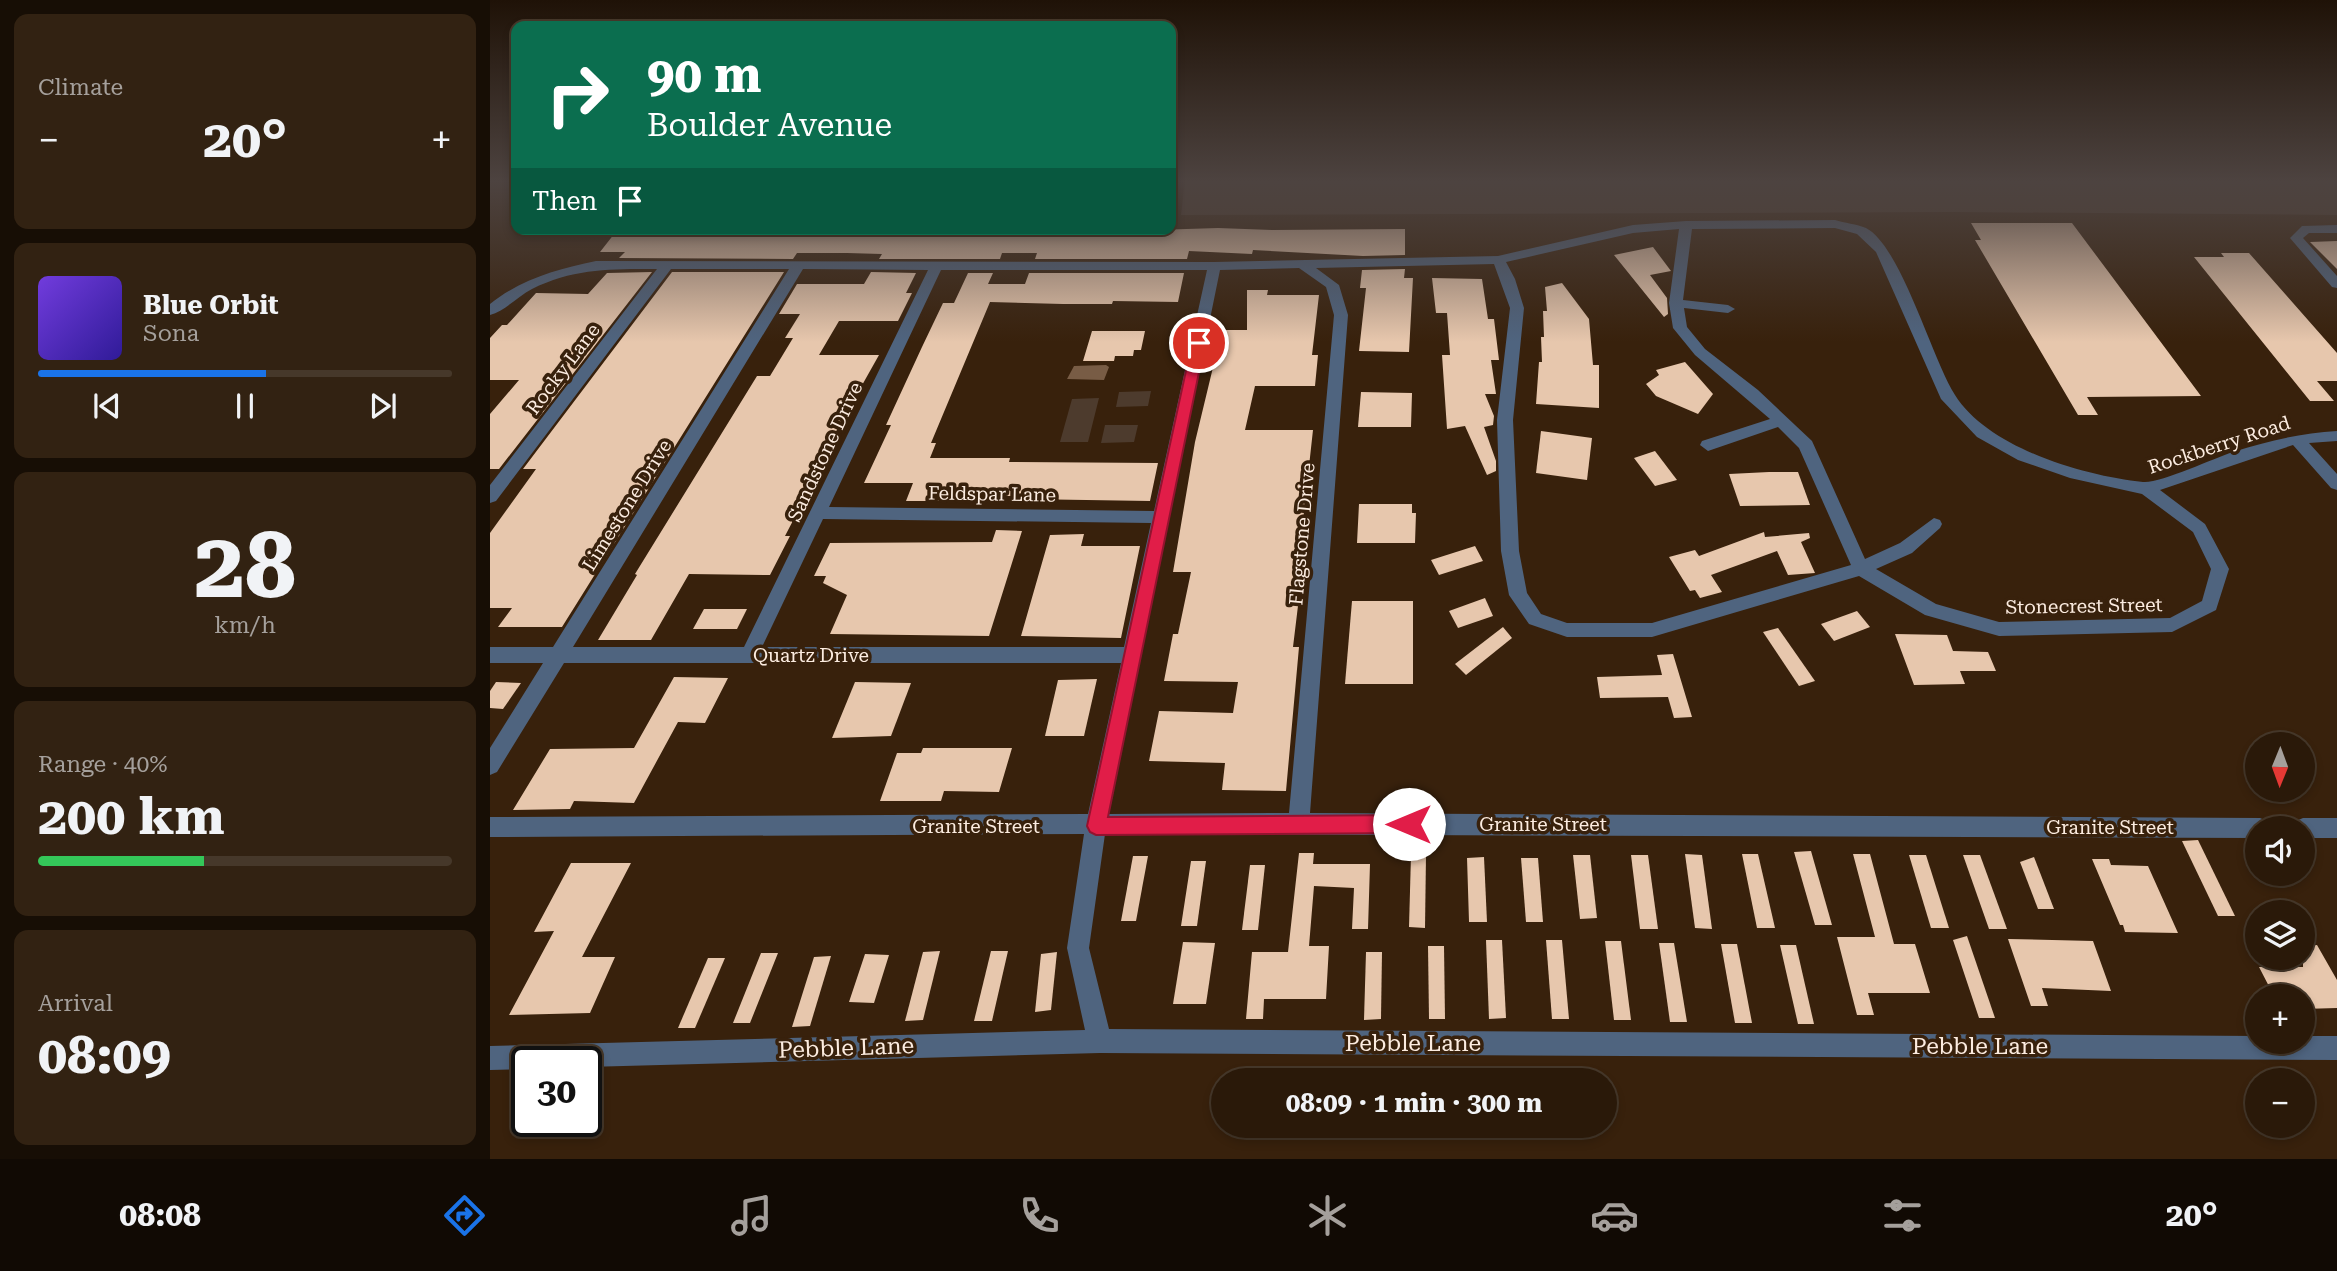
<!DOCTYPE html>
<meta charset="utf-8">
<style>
body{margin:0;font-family:"Roboto Serif",serif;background:#322212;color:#f1f3f6;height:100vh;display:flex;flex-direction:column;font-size:26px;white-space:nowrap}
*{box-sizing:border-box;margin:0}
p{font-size:23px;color:#a5a09c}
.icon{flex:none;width:38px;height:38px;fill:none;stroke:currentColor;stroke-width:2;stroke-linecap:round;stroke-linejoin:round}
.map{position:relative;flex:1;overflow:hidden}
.drawer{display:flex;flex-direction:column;gap:14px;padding:14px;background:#170e05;width:490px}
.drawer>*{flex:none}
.banner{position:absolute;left:21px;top:21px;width:665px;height:214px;border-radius:14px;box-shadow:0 4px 10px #0003,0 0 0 2px #46382a;background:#0b6e4f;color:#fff;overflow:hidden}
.needle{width:46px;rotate:181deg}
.tools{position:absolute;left:1755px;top:732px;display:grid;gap:14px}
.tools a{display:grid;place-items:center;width:70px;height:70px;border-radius:50%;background:#2a1909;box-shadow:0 4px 10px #0003,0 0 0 2px #46382a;font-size:35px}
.speed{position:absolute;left:21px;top:1046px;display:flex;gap:14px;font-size:35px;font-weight:700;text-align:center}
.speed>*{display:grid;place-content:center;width:91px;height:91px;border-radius:50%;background:#2a1909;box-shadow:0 4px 10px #0003,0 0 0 2px #46382a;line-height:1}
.speed .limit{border:4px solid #111;border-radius:10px;background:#fff;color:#111}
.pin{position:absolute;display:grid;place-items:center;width:60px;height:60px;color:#fff;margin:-30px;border:4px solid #fff;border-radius:50%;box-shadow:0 2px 7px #0007}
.me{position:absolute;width:77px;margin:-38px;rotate:270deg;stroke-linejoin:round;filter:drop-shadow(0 0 5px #0008)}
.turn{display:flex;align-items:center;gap:24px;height:147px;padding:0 21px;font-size:32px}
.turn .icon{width:91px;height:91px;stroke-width:2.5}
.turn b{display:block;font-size:49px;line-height:60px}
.then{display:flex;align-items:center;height:66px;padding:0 21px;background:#0003;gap:14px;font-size:26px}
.big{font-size:52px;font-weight:700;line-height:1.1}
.drawer .card{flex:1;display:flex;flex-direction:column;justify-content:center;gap:10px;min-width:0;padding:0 24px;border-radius:14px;background:#322212}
.drawer .dial{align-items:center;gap:0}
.dial b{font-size:91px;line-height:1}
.song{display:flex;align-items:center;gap:21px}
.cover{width:84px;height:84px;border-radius:10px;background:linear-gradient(135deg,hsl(260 70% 55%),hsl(250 70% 35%))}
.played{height:7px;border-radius:4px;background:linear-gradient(90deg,#1a73e8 55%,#46382a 55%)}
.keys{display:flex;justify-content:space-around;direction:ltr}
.heat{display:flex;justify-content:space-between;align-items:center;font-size:38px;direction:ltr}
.charge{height:10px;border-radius:5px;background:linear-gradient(90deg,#34c759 40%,#46382a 0)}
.trip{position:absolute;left:721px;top:1068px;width:406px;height:70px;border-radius:35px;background:#2a1909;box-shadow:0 4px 10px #0003,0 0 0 2px #46382a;font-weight:700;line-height:70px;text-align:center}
.tabs{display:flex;height:112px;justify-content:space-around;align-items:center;background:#110a04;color:#a5a09c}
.tabs .icon{width:49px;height:49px}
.tabs .current{color:#1a73e8}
.tabs b{font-size:32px;color:#f1f3f6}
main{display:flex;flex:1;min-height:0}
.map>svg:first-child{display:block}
</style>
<main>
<section class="drawer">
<div class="card"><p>Climate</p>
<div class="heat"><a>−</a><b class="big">20°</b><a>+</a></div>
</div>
<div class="card">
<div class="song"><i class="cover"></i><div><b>Blue Orbit</b><p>Sona</p></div></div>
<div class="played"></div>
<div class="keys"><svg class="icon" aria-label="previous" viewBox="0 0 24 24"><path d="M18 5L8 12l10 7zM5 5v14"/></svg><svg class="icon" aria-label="pause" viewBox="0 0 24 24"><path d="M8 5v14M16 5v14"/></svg><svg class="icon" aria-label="next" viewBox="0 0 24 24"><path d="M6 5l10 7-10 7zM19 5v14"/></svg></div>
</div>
<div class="card dial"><b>28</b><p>km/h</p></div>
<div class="card"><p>Range · 40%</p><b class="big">200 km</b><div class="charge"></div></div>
<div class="card"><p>Arrival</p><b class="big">08:09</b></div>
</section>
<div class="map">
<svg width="1847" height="1159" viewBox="0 0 1847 1159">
<rect width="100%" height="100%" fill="#38210c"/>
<g fill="#4d3b2d">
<polygon points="695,180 1847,180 1847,215 1463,212 691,215"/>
<polygon points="661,391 658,406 626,407 629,392"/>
<polygon points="609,398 598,442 570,442 582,399"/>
<polygon points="615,425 648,425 644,442 611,443"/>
</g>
<polygon fill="#785c45" points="616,365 619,367 614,380 577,379 584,366"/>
<g fill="#e7c7ad">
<polygon points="1481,223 1582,223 1711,396 1597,397 1608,415 1588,415 1485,240 1491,240"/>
<polygon points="728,228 783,230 915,229 915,255 873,256 763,250 762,254 699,251 697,259 545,259 547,253 512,253 510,259 389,259 392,254 357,253 307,253 303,259 129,258 135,252 110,252 128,229 603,229 602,232"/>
<polygon points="1847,241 1847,269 1820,242"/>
<polygon points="1163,247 1181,271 1160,275 1177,298 1178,314 1174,317 1124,255"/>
<polygon points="1731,253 1759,253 1847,353 1847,381 1827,381 1844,401 1820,401 1704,257 1734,257"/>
<polygon points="915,269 914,278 923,278 919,352 869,351 876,288 870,288 872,270"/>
<polygon points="162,272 9,469 0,469 0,414 29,380 0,380 0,338 12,325 17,325 46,293 98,294 117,273"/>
<polygon points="182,272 294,272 72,627 8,627 22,608 0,608 0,533 46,469 33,469"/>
<polygon points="381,272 426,273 416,293 422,293 408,321 349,321 329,355 389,355 335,451 343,451 325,488 320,488 295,536 300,536 280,575 199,574 161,640 108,640 147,575 145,574 267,376 280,376 303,338 295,338 310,314 289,314 307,284 374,284"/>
<polygon points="478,273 503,273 498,284 535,284 539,273 694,273 688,302 623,301 622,304 573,304 500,302 441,443 446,443 440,458 520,458 519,462 668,463 660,501 532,499 533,496 468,496 453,498 452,501 416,501 423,483 374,483 401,425 396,425 432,347 453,303 464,303"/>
<polygon points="942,278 992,279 998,319 1004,319 1009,360 1001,360 1006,394 995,394 1004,416 1003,425 994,427 1006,461 1006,471 997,475 975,426 957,429 952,355 960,355 957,313 946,313"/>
<polygon points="1072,283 1099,319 1103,365 1109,365 1109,408 1046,404 1049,362 1052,362 1051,337 1054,337 1053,311 1057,311 1055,287"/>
<polygon points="757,290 778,290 777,295 829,295 822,355 828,355 825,386 765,386 755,430 823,430 810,548 815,548 803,647 809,647 796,791 732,790 735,763 659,761 669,711 743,713 748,682 674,681 683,634 688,634 701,572 683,572 705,442 732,330 757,330"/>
<polygon points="602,331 655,331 651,350 644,350 643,356 625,356 624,361 593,361"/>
<polygon points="1195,362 1223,394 1208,414 1166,396 1156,384 1169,375 1166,370"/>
<polygon points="871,392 922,393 921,427 868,427"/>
<polygon points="1051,431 1102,438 1097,480 1046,473"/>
<polygon points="1165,451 1187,480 1165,486 1144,458"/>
<polygon points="1279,472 1308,472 1320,505 1250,506 1239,474"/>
<polygon points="869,504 922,504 922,513 926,513 925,543 867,543"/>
<polygon points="506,530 532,531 499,636 340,634 357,595 333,583 336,576 324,576 340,543 502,542"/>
<polygon points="1274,532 1275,537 1319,533 1320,538 1311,542 1325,573 1298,575 1287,551 1221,575 1232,592 1210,598 1205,590 1200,591 1179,557 1205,550 1209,556"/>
<polygon points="594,534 591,546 650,546 631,638 531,636 560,535"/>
<polygon points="985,546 993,561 949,575 941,560"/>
<polygon points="995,598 1003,616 968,628 959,611"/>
<polygon points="862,601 923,601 923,684 855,684"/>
<polygon points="214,609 257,609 247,629 203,629"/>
<polygon points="1367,611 1380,627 1344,641 1331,624"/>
<polygon points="1013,627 1022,638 976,675 965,664"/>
<polygon points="1288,628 1325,681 1309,686 1273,632"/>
<polygon points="1405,634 1457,635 1463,651 1498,652 1506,671 1470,671 1475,684 1424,685"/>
<polygon points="1183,654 1202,717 1184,718 1178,697 1110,698 1107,677 1172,675 1167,655"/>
<polygon points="184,677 238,678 215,723 188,722 144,803 84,801 80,809 23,810 60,749 144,748"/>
<polygon points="607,679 594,736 555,736 568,680"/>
<polygon points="6,682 31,683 13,709 0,708 0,691"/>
<polygon points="365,682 421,683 401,736 342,738"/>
<polygon points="433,748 522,748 509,792 454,791 451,801 390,801 407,753 431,753"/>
<polygon points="1708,840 1745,916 1728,916 1692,841"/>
<polygon points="1321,851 1342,925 1325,925 1304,852"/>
<polygon points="809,853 824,853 823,864 880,864 878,929 862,929 864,888 824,886 819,946 839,946 836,999 774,999 773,1019 756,1019 762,952 798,952"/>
<polygon points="1195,854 1212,855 1222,929 1205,928"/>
<polygon points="1252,854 1268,854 1285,928 1267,928"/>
<polygon points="1363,854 1380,854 1404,944 1425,944 1440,993 1378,993 1384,1015 1367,1015 1347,937 1385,937"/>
<polygon points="921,855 936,855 935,928 919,927"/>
<polygon points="1083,855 1100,855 1107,918 1090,919"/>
<polygon points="1141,855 1158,855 1168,929 1150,929"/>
<polygon points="1419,855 1436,855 1459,928 1441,928"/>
<polygon points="1473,855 1490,855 1517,929 1499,929"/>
<polygon points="643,856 658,856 646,921 631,921"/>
<polygon points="994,857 997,922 979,922 977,858"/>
<polygon points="1544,857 1564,909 1548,909 1530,862"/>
<polygon points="1031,858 1048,858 1053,922 1036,922"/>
<polygon points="1602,859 1619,859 1621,865 1658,866 1688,933 1635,932 1633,925 1630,925"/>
<polygon points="701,861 716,861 707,926 691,926"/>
<polygon points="81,863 141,863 92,957 125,957 100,1013 19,1015 64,931 44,932"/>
<polygon points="760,865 775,865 768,930 752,930"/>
<polygon points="1477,936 1505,1018 1489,1018 1463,940"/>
<polygon points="1518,939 1603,941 1621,991 1552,988 1558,1006 1541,1006"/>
<polygon points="996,940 1012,940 1016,1018 999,1019"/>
<polygon points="1056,940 1072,940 1079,1019 1062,1019"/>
<polygon points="1115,941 1131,941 1141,1020 1124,1020"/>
<polygon points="693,942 725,943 716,1004 683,1004"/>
<polygon points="1169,943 1184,943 1197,1022 1180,1022"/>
<polygon points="1231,944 1247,944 1262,1023 1245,1023"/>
<polygon points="1290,945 1306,945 1324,1024 1308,1024"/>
<polygon points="1827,945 1847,980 1847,1008 1813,1009 1813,996 1784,996 1769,967 1813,967 1813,946"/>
<polygon points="938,946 954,946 955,1019 939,1019"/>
<polygon points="450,951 433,1020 415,1021 433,952"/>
<polygon points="501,951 518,951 502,1021 484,1021"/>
<polygon points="567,952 561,1010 545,1012 551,954"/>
<polygon points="876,952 892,952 891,1019 874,1020"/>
<polygon points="271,953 288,953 260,1023 243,1023"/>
<polygon points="375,954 399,955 384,1003 359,1002"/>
<polygon points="341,956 320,1026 302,1027 324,957"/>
<polygon points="218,958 235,958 205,1028 188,1028"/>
</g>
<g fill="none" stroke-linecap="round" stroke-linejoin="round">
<g fill="#4f647f" fill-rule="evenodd">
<path d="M1345,220C1354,223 1367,224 1376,228C1411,246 1442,359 1465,395C1498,448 1594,476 1653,482C1669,484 1724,458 1743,452C1778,441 1811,433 1847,431V441L1819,443L1847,474V490L1841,488L1803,445L1670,490L1715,524L1739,569L1726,610L1682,632L1509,636L1435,615L1369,576L1162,637H1077L1039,624L1019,595L1011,551L1007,420L1020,308L1004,264L826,268L849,285L858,315L820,813L1770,818L1777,821L1780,828H1768V838L615,834L599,948L619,1029L1768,1036V1041H1813V1036H1847V1060L610,1053L96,1067V1062H37V1069L0,1070V1046L595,1030L577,948L594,834L0,837V817L598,814L631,663H74L7,772L0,775V748L53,663H0V647H63L299,269H181L6,501L0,503V485L167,269C122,269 84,268 42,289C28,296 15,311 0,315V304C31,279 68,269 106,261L724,262L1008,256L1143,225L1196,221ZM1345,228L1367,234L1386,252L1451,399L1487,437L1528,460L1580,478L1652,494L1703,532L1721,569L1712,601L1680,618L1509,622L1446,604L1386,569L1422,553L1450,528L1452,524L1450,520L1444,518L1410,543L1375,559L1322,441L1268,390L1215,349L1197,327L1194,308L1238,313L1245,309L1238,305L1193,300L1202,229ZM1189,229L1179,303L1183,328L1205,355L1280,419L1212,441L1210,445L1218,451L1288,427L1309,448L1361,565L1162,623H1077L1051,614L1037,593L1029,551L1023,420L1034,308L1025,279L1016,262L1143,233ZM809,268L836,287L844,315L799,813L619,814L730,270ZM313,269L438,270L254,647H83ZM451,270H717L664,511L339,507ZM333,519L661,523L634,647H272Z"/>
<polygon points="1847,225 1847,233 1819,233 1813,238 1847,276 1847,288 1842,287 1800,238 1812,226"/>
<polygon points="1813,818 1847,818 1847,838 1813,838 1813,828 1803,828 1806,821"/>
</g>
</g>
<linearGradient id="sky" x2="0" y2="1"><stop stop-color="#1f1207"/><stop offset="0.53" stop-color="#4d4340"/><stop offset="1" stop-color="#4d4340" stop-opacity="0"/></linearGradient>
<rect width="1847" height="342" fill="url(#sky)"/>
<polygon fill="#e11d48" stroke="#92132f" stroke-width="2" points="709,339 715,343 618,817 919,815 926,818 928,824 926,830 919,833 606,835 600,832 597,826 702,343"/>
<g text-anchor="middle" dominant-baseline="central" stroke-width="7" stroke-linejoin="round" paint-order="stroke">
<g font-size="19" fill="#fcece0" stroke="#38210c">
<text transform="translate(73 369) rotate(-53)">Rocky Lane</text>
<text transform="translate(1729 445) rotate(-18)">Rockberry Road</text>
<text transform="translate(335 452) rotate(-65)">Sandstone Drive</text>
<text transform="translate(502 494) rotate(1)">Feldspar Lane</text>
<text transform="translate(137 505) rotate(-58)">Limestone Drive</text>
<text transform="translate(812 534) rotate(-85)">Flagstone Drive</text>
<text transform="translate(1594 606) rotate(-1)">Stonecrest Street</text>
<text x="321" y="655">Quartz Drive</text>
<text x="1053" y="824">Granite Street</text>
<text x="486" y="826">Granite Street</text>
<text x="1620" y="827">Granite Street</text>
</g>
<g font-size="23" fill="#fcece0" stroke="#38210c">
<text x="923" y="1043">Pebble Lane</text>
<text x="1490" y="1046">Pebble Lane</text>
<text transform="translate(356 1048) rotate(-2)">Pebble Lane</text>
</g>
</g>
</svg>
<div class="tools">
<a><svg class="needle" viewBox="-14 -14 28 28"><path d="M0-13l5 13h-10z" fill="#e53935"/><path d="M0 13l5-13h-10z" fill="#a5a09c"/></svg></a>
<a><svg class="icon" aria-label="sound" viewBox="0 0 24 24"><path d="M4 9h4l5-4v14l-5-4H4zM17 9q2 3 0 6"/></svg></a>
<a><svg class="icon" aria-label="layers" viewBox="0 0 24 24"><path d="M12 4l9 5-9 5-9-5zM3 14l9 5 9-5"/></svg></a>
<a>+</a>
<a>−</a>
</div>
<div class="speed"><div class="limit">30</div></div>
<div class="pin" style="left:709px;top:343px;background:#d93025"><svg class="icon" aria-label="arrive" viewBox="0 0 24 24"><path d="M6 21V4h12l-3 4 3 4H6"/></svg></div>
<svg class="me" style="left:919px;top:824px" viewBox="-20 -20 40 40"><circle r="19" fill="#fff"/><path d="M0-13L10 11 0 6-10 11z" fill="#e11d48"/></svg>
<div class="trip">08:09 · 1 min · 300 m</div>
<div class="banner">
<div class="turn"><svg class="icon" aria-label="right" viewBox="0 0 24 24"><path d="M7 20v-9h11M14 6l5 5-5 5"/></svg><div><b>90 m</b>Boulder Avenue</div></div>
<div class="then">Then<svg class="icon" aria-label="arrive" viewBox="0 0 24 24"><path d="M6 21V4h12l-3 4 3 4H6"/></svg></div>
</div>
</div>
</main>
<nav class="tabs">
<b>08:08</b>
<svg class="icon current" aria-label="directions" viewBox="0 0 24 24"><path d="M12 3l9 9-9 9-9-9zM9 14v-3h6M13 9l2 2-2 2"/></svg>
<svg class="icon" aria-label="music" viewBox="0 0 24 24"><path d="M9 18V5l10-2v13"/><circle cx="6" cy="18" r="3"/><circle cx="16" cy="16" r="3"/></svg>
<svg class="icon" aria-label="phone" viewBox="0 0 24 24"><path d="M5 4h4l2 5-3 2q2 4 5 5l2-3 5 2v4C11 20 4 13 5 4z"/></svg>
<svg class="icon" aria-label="climate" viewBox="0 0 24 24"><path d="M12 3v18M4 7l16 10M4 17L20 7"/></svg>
<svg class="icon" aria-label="car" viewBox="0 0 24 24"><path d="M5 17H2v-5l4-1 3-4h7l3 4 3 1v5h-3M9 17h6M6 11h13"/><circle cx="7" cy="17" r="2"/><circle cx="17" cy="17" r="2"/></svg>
<svg class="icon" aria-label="filters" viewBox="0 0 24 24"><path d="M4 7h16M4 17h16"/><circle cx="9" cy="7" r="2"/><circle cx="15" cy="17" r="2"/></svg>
<b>20°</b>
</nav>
